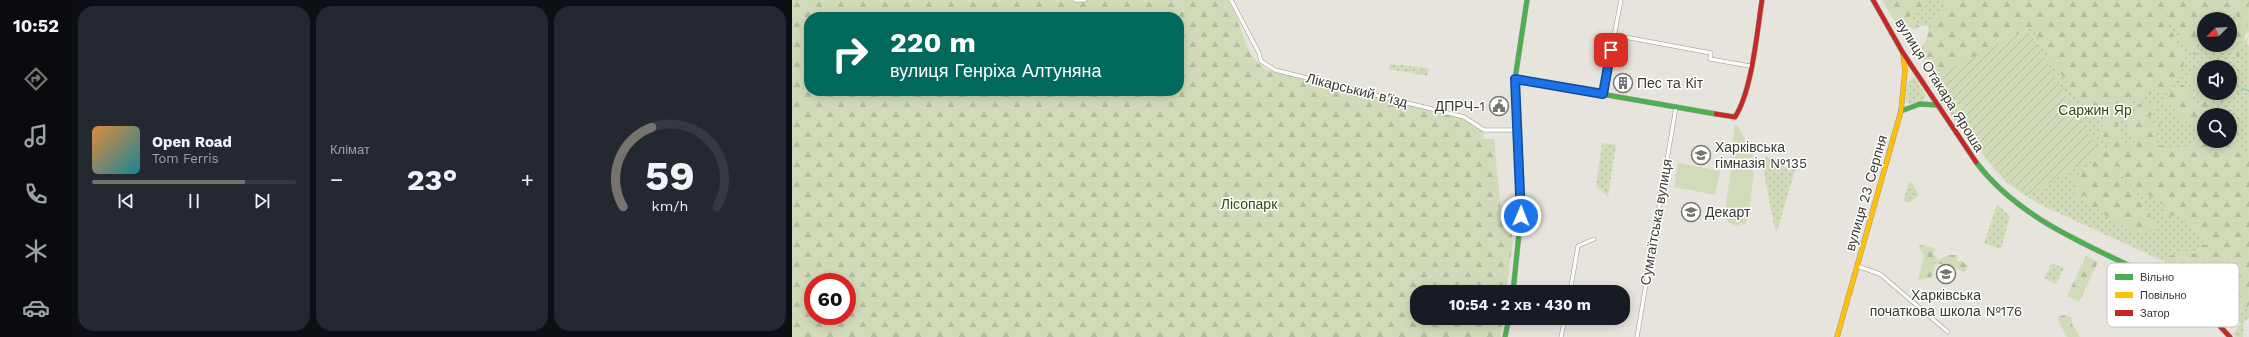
<!DOCTYPE html>
<html lang="uk">
<meta charset="utf-8">
<style>
body{margin:0;font-family:"Work Sans",sans-serif;background:#242831;color:#f1f3f6;height:100vh;display:flex;flex-direction:column;font-size:15px;white-space:nowrap}
*{box-sizing:border-box;margin:0}
p{font-size:13px;color:#9ea1a6}
.icon{flex:none;width:22px;height:22px;fill:none;stroke:currentColor;stroke-width:2;stroke-linecap:round;stroke-linejoin:round}
.map{position:relative;flex:1;overflow:hidden}
.side{display:flex;flex-direction:column;gap:6px;padding:6px;background:#0d0f14;width:720px}
.side>*{flex:none}
.banner{position:absolute;left:12px;top:12px;width:380px;height:84px;border-radius:16px;box-shadow:0 2px 10px #0003;background:#00695c;color:#fff;overflow:hidden}
.needle{width:26px;rotate:246deg}
.controls{position:absolute;left:1405px;top:12px;display:grid;gap:8px}
.controls a{display:grid;place-items:center;width:40px;height:40px;border-radius:50%;background:#171b24;box-shadow:0 2px 10px #0003;font-size:20px}
.speed{position:absolute;left:12px;top:273px;display:flex;gap:8px;font-size:20px;font-weight:700;text-align:center}
.speed>*{display:grid;place-content:center;width:52px;height:52px;border-radius:50%;background:#171b24;box-shadow:0 2px 10px #0003;line-height:1}
.speed .limit{border:6px solid #d22;background:#fff;color:#111}
.pin{position:absolute;display:grid;place-items:center;width:34px;height:34px;color:#fff;margin:-17px;border-radius:8px;box-shadow:0 2px 6px #0006}
.me{position:absolute;width:44px;margin:-22px;rotate:1deg;stroke-linejoin:round;filter:drop-shadow(0 0 3px #0008)}
.turn{display:flex;align-items:center;gap:14px;height:84px;padding:0 20px;font-size:18px}
.turn .icon{width:52px;height:52px;stroke-width:2.5}
.turn b{display:block;font-size:28px;line-height:34px}
.big{font-size:30px;font-weight:700;line-height:1.1}
.side .tile{flex:1;display:flex;flex-direction:column;justify-content:center;gap:6px;min-width:0;padding:0 14px;border-radius:16px;background:#242831}
.side .dial{align-items:center;gap:0}
.dial svg{height:104px;overflow:visible;fill:none;stroke:#363941;stroke-width:7;stroke-linecap:round;text-anchor:middle}
.dial text{fill:#f1f3f6;stroke:none}
.song{display:flex;align-items:center;gap:12px}
.cover{width:48px;height:48px;border-radius:6px;background:linear-gradient(135deg,hsl(30 70% 55%),hsl(190 70% 35%))}
.played{height:4px;border-radius:2px;background:linear-gradient(90deg,#76746e 75%,#363941 75%)}
.keys{display:flex;justify-content:space-around;direction:ltr}
.heat{display:flex;justify-content:space-between;align-items:center;font-size:22px;direction:ltr}
.side .tiles{flex:1;display:grid;gap:6px;grid-template-columns:repeat(3,1fr)}
.trip{position:absolute;left:618px;top:285px;width:220px;height:40px;border-radius:16px;background:#171b24;box-shadow:0 2px 10px #0003;font-weight:700;line-height:40px;text-align:center}
main{display:flex;flex:1;min-height:0}
.tabs{display:flex;flex-direction:column;width:72px;justify-content:space-around;align-items:center;background:#090b0e;color:#9ea1a6}
.tabs .icon{width:28px;height:28px}
.tabs .on{color:#76746e}
.tabs b{font-size:18px;color:#f1f3f6}
.map>svg:first-child{display:block}
</style>
<main>
<nav class="tabs">
<b>10:52</b>
<svg class="icon on" aria-label="directions" viewBox="0 0 24 24"><path d="M12 3l9 9-9 9-9-9zM9 14v-3h6M13 9l2 2-2 2"/></svg>
<svg class="icon" aria-label="music" viewBox="0 0 24 24"><path d="M9 18V5l10-2v13"/><circle cx="6" cy="18" r="3"/><circle cx="16" cy="16" r="3"/></svg>
<svg class="icon" aria-label="phone" viewBox="0 0 24 24"><path d="M5 4h4l2 5-3 2q2 4 5 5l2-3 5 2v4C11 20 4 13 5 4z"/></svg>
<svg class="icon" aria-label="climate" viewBox="0 0 24 24"><path d="M12 3v18M4 7l16 10M4 17L20 7"/></svg>
<svg class="icon" aria-label="car" viewBox="0 0 24 24"><path d="M5 17H2v-5l4-1 3-4h7l3 4 3 1v5h-3M9 17h6M6 11h13"/><circle cx="7" cy="17" r="2"/><circle cx="17" cy="17" r="2"/></svg>
</nav>
<section class="side">
<div class="tiles">
<div class="tile">
<div class="song"><i class="cover"></i><div><b>Open Road</b><p>Tom Ferris</p></div></div>
<div class="played"></div>
<div class="keys"><svg class="icon" aria-label="previous" viewBox="0 0 24 24"><path d="M18 5L8 12l10 7zM5 5v14"/></svg><svg class="icon" aria-label="pause" viewBox="0 0 24 24"><path d="M8 5v14M16 5v14"/></svg><svg class="icon" aria-label="next" viewBox="0 0 24 24"><path d="M6 5l10 7-10 7zM19 5v14"/></svg></div>
</div>
<div class="tile"><p>Клімат</p>
<div class="heat"><a>−</a><b class="big">23°</b><a>+</a></div>
</div>
<div class="tile dial"><svg viewBox="0 0 100 80">
<path d="M14 69A42 42 0 1 1 86 69"/>
<path d="M14 69A42 42 0 0 1 36 8" stroke="#76746e"/>
<text x="50" y="56" font-size="32" font-weight="700">59</text>
<text x="50" y="72" font-size="11">km/h</text>
</svg></div>
</div>
</section>
<div class="map">
<svg width="1457" height="337" viewBox="0 0 1457 337">
<defs>
<pattern id="grass-dots" width="8" height="8" patternUnits="userSpaceOnUse"><rect width="8" height="8" fill="#d2dbb9"/><path d="M2 2h.1M6 6h.1" fill="none" stroke="#b5bda0" stroke-width="1.8" stroke-linecap="round"/></pattern>
<pattern id="forest-firs" width="22" height="20" patternUnits="userSpaceOnUse"><rect width="22" height="20" fill="#d2dbb9"/><path d="M5 1l3.5 6h-7zM16 11l3.5 6h-7z" fill="#b5bda0"/></pattern>
<pattern id="garden-furrows" width="10" height="10" patternUnits="userSpaceOnUse"><rect width="10" height="10" fill="#d2dbb9"/><path d="M-1 1l2-2M0 10L10 0M9 11l2-2" fill="none" stroke="#b5bda0"/></pattern>
</defs>
<rect width="100%" height="100%" fill="#e6e4dc"/>
<g fill="url(#grass-dots)" fill-rule="evenodd">
<path d="M1095,0H1457V32L1451,36L1454,41L1457,34L1455,43L1457,46V318L1452,322L1451,337H1443L1441,334L1449,323L1382,266L1247,204L1215,183L1193,158L1144,84L1149,79L1143,68L1145,66L1136,26L1129,25L1116,19ZM1412,19H1438V45H1412ZM1412,67H1438V93H1412ZM1412,115H1438V141H1412Z"/>
<polygon points="598,64 637,68 635,76 597,69"/>
<polygon points="1121,77 1125,80 1134,96 1130,102 1117,104 1114,100 1115,83"/>
<polygon points="810,143 824,145 816,197 804,186"/>
<polygon points="974,157 994,163 995,166 1004,167 985,231 983,230 970,162"/>
<polygon points="1119,182 1127,195 1117,203 1112,200 1116,184"/>
<polygon points="1205,205 1218,216 1209,249 1192,243"/>
<polygon points="1260,263 1272,268 1264,284 1252,278"/>
</g>
<g fill="url(#forest-firs)" fill-rule="evenodd">
<path d="M0,0H436C451,23 450,55 475,70L671,118L691,132L692,139H702L710,222L717,223L721,241L714,292H625V318H711L709,337H0ZM17,17H387V91H17ZM21,282H55V316H21Z"/>
<polygon points="1090,0 1130,0 1133,5 1132,9 1120,14 1117,18 1128,26 1123,30 1116,26 1107,28"/>
<path d="M1153,0H1423V10L1414,19H1412V44L1407,46L1404,43L1405,56C1392,52 1384,19 1367,8L1394,58L1386,80L1373,93L1362,90L1360,93L1317,112L1290,103L1252,50L1241,27L1215,40L1177,134L1162,120L1145,89L1149,77L1140,59H1132L1128,55V48L1134,41L1137,28L1145,16L1153,11L1151,5Z"/>
<polygon points="1425,0 1457,0 1455,31 1450,43 1447,57 1445,58 1438,45 1438,21 1442,21 1445,15 1427,15 1425,11"/>
<path d="M1392,85C1397,92 1409,113 1413,115L1412,141H1438V132L1451,148L1457,160V305L1444,317L1438,318L1402,286L1374,266V257L1389,252L1402,254L1409,244L1416,245L1415,240L1398,228L1383,214L1370,222L1373,214L1371,205L1353,193L1346,194L1333,181L1325,166H1323C1332,190 1354,204 1365,227L1351,233L1344,230L1341,232C1334,228 1307,212 1304,208H1298L1292,201L1293,195L1290,196L1288,200L1280,199L1284,190L1289,186H1292L1281,179L1282,175L1288,174L1294,168L1297,170L1300,164L1298,160V149L1305,143L1315,149V145C1306,135 1308,128 1313,116C1319,113 1323,113 1328,117L1324,131L1327,132L1333,144L1342,148L1345,146C1337,139 1337,122 1329,113L1332,109L1344,118V109L1348,103L1357,106L1362,104L1366,106L1352,125H1359V130L1364,127L1369,107L1371,118L1361,142L1364,146L1372,145L1375,148L1384,145V150L1401,144L1405,141L1407,130L1402,125L1390,121L1382,108L1372,102C1373,94 1385,86 1392,85Z"/>
<polygon points="1412,93 1422,93 1421,104 1424,108 1431,105 1434,115 1412,111 1410,101 1415,97"/>
<polygon points="1130,244 1144,249 1141,253 1146,260 1157,255 1165,255 1165,261 1171,262 1176,266 1173,272 1150,264 1144,264 1139,278 1126,280 1132,256 1127,247"/>
<polygon points="1294,256 1306,262 1287,302 1275,296"/>
<polygon points="1273,315 1279,317 1280,324 1288,337 1275,337 1267,323 1266,317"/>
</g>
<path fill="url(#garden-furrows)" d="M1235,29L1308,152L1237,195C1193,167 1173,128 1145,85L1151,80L1148,74Z"/>
<g fill="#d2dbb9">
<polygon points="1407,68 1412,70 1412,93 1419,93 1411,100 1402,90 1396,76"/>
<polygon points="943,125 946,126 962,157 952,160 938,158"/>
<polygon points="945,162 957,164 962,173 956,219 953,224 944,226 936,222 933,213 939,167"/>
<polygon points="886,163 928,171 923,195 882,187"/>
</g>
<g fill="none" stroke-linecap="round" stroke-linejoin="round">
<g stroke="#77bec4" stroke-width="1">
<polyline points="1450,88 1457,91"/>
<polyline points="1429,102 1435,97"/>
</g>
<g stroke="#9a9993" stroke-width="4.5">
<g id="street">
<polyline points="283,0 293,0"/>
<polyline points="439,0 467,53 469,61 483,70 672,117 692,130 726,130"/>
<polyline points="822,35 919,53 918,59 958,66"/>
<polyline points="811,94 829,0"/>
<polyline points="1065,266 1088,274 1156,332"/>
<polyline points="778,292 786,246 802,239"/>
<polyline points="769,337 773,318"/>
<polyline points="845,337 884,107"/>
</g>
</g>
<g stroke="#9a9993" stroke-width="5.5">
<g id="fast">
<polyline points="723,79 924,114"/>
<polyline points="1109,111 1128,104 1144,105"/>
<path d="M1184,162C1229,222 1304,248 1369,281"/>
<polyline points="721,292 729,214 723,79 735,0"/>
<polyline points="713,337 717,318"/>
</g>
</g>
<g stroke="#9a9993" stroke-width="5.5">
<polyline id="slow" points="1045,337 1109,111 1113,70 1111,54"/>
</g>
<g stroke="#9a9993" stroke-width="5.5">
<g id="jam">
<polyline points="1081,0 1111,53 1184,162"/>
<path d="M924,114L943,117C960,91 965,32 970,0"/>
<path d="M1369,281C1398,296 1416,313 1438,337"/>
</g>
</g>
<use href="#street" stroke="#fbfbfa" stroke-width="3.5"/>
<use href="#fast" stroke="#4caf50" stroke-width="4.5"/>
<use href="#slow" stroke="#ffc107" stroke-width="4.5"/>
<use href="#jam" stroke="#c62828" stroke-width="4.5"/>
</g>
<g fill="none" stroke-linecap="round" stroke-linejoin="round">
<g stroke="#114b97" stroke-width="10">
<polyline id="route" points="729,216 723,79 811,94 819,50"/>
</g>
<use href="#route" stroke="#1a73e8" stroke-width="7"/>
</g>
<defs>
<g id="building-ring" transform="scale(1)"><circle r="9.5" fill="#fff" stroke="#76746e" stroke-width="1.5"/><path d="M-4-6H4V6H1V3H-1V6H-4ZM-2.5-4.3h1.7v1.8h-1.7ZM.8-4.3h1.7v1.8H.8ZM-2.5-1h1.7V.8h-1.7ZM.8-1h1.7V.8H.8Z" fill="#76746e"/></g>
<g id="civic-ring" transform="scale(1)"><circle r="9.5" fill="#fff" stroke="#76746e" stroke-width="1.5"/><path d="M-.6-6.5H3V-4.5H.6V-3L4-1V1h2V6H-6V1h2V-1L-.6-3ZM-1.2 2.5V6h2.4V2.5Z" fill="#76746e"/></g>
<g id="school-ring" transform="scale(1)"><circle r="9.5" fill="#fff" stroke="#76746e" stroke-width="1.5"/><path d="M0-5L7-2L0 1L-7-2ZM-4 1L0 2.5L4 1V4Q0 6-4 4Z" fill="#76746e"/></g>
</defs>
<g fill-rule="evenodd">
<use href="#building-ring" x="831" y="83"/>
<use href="#civic-ring" x="707" y="106"/>
<use href="#school-ring" x="909" y="155"/>
<use href="#school-ring" x="899" y="212"/>
<use href="#school-ring" x="1154" y="274"/>
</g>
<g text-anchor="middle" dominant-baseline="central" stroke-width="3" stroke-linejoin="round" paint-order="stroke">
<g font-size="14" fill="#393833" stroke="#fff" text-anchor="start">
<text x="845" y="83">Пес та Кіт</text>
<text x="693" y="106" text-anchor="end">ДПРЧ-1</text>
<text x="923" y="147">Харківська<tspan x="923" dy="16">гімназія №135</tspan></text>
<text x="913" y="212">Декарт</text>
<text x="1154" y="295" text-anchor="middle">Харківська<tspan x="1154" dy="16">початкова школа №176</tspan></text>
</g>
<g font-size="14" fill="#393833" stroke="#fff">
<text transform="translate(1148 85) rotate(58)">вулиця Отакара Яроша</text>
<text transform="translate(565 90) rotate(14)">Лікарський в'їзд</text>
<text transform="translate(1074 193) rotate(-74)">вулиця 23 Серпня</text>
<text transform="translate(864 222) rotate(-80)">Сумгаїтська вулиця</text>
</g>
<g font-size="14" fill="#394613" stroke="#fff">
<text x="1303" y="110">Саржин Яр</text>
<text x="457" y="204">Лісопарк</text>
</g>
</g>
<rect x="1315" y="263" width="132" height="64" rx="6" fill="#fff" stroke="#c4c3c2" stroke-width="1"/>
<rect x="1323" y="274" width="18" height="6" fill="#4caf50"/>
<rect x="1323" y="292" width="18" height="6" fill="#ffc107"/>
<rect x="1323" y="310" width="18" height="6" fill="#c62828"/>
<g font-size="11" fill="#393833">
<text x="1348" y="281">Вільно</text>
<text x="1348" y="299">Повільно</text>
<text x="1348" y="317">Затор</text>
</g>
</svg>
<div class="controls">
<a><svg class="needle" viewBox="-14 -14 28 28"><path d="M0-13l5 13h-10z" fill="#e53935"/><path d="M0 13l5-13h-10z" fill="#9ea1a6"/></svg></a>
<a><svg class="icon" aria-label="sound" viewBox="0 0 24 24"><path d="M4 9h4l5-4v14l-5-4H4zM17 9q2 3 0 6"/></svg></a>
<a><svg class="icon" aria-label="search" viewBox="0 0 24 24"><circle cx="10" cy="10" r="6"/><path d="M15 15l6 6"/></svg></a>
</div>
<div class="speed"><div class="limit">60</div></div>
<div class="pin" style="left:819px;top:50px;background:#d93025"><svg class="icon" aria-label="arrive" viewBox="0 0 24 24"><path d="M6 21V4h12l-3 4 3 4H6"/></svg></div>
<svg class="me" style="left:729px;top:216px" viewBox="-20 -20 40 40"><circle r="17" fill="#1a73e8" stroke="#fff" stroke-width="3"/><path d="M0-11L8 9 0 5-8 9z" fill="#fff"/></svg>
<div class="trip">10:54 · 2 хв · 430 m</div>
<div class="banner">
<div class="turn"><svg class="icon" aria-label="right" viewBox="0 0 24 24"><path d="M7 20v-9h11M14 6l5 5-5 5"/></svg><div><b>220 m</b>вулиця Генріха Алтуняна</div></div>
</div>
</div>
</main>
